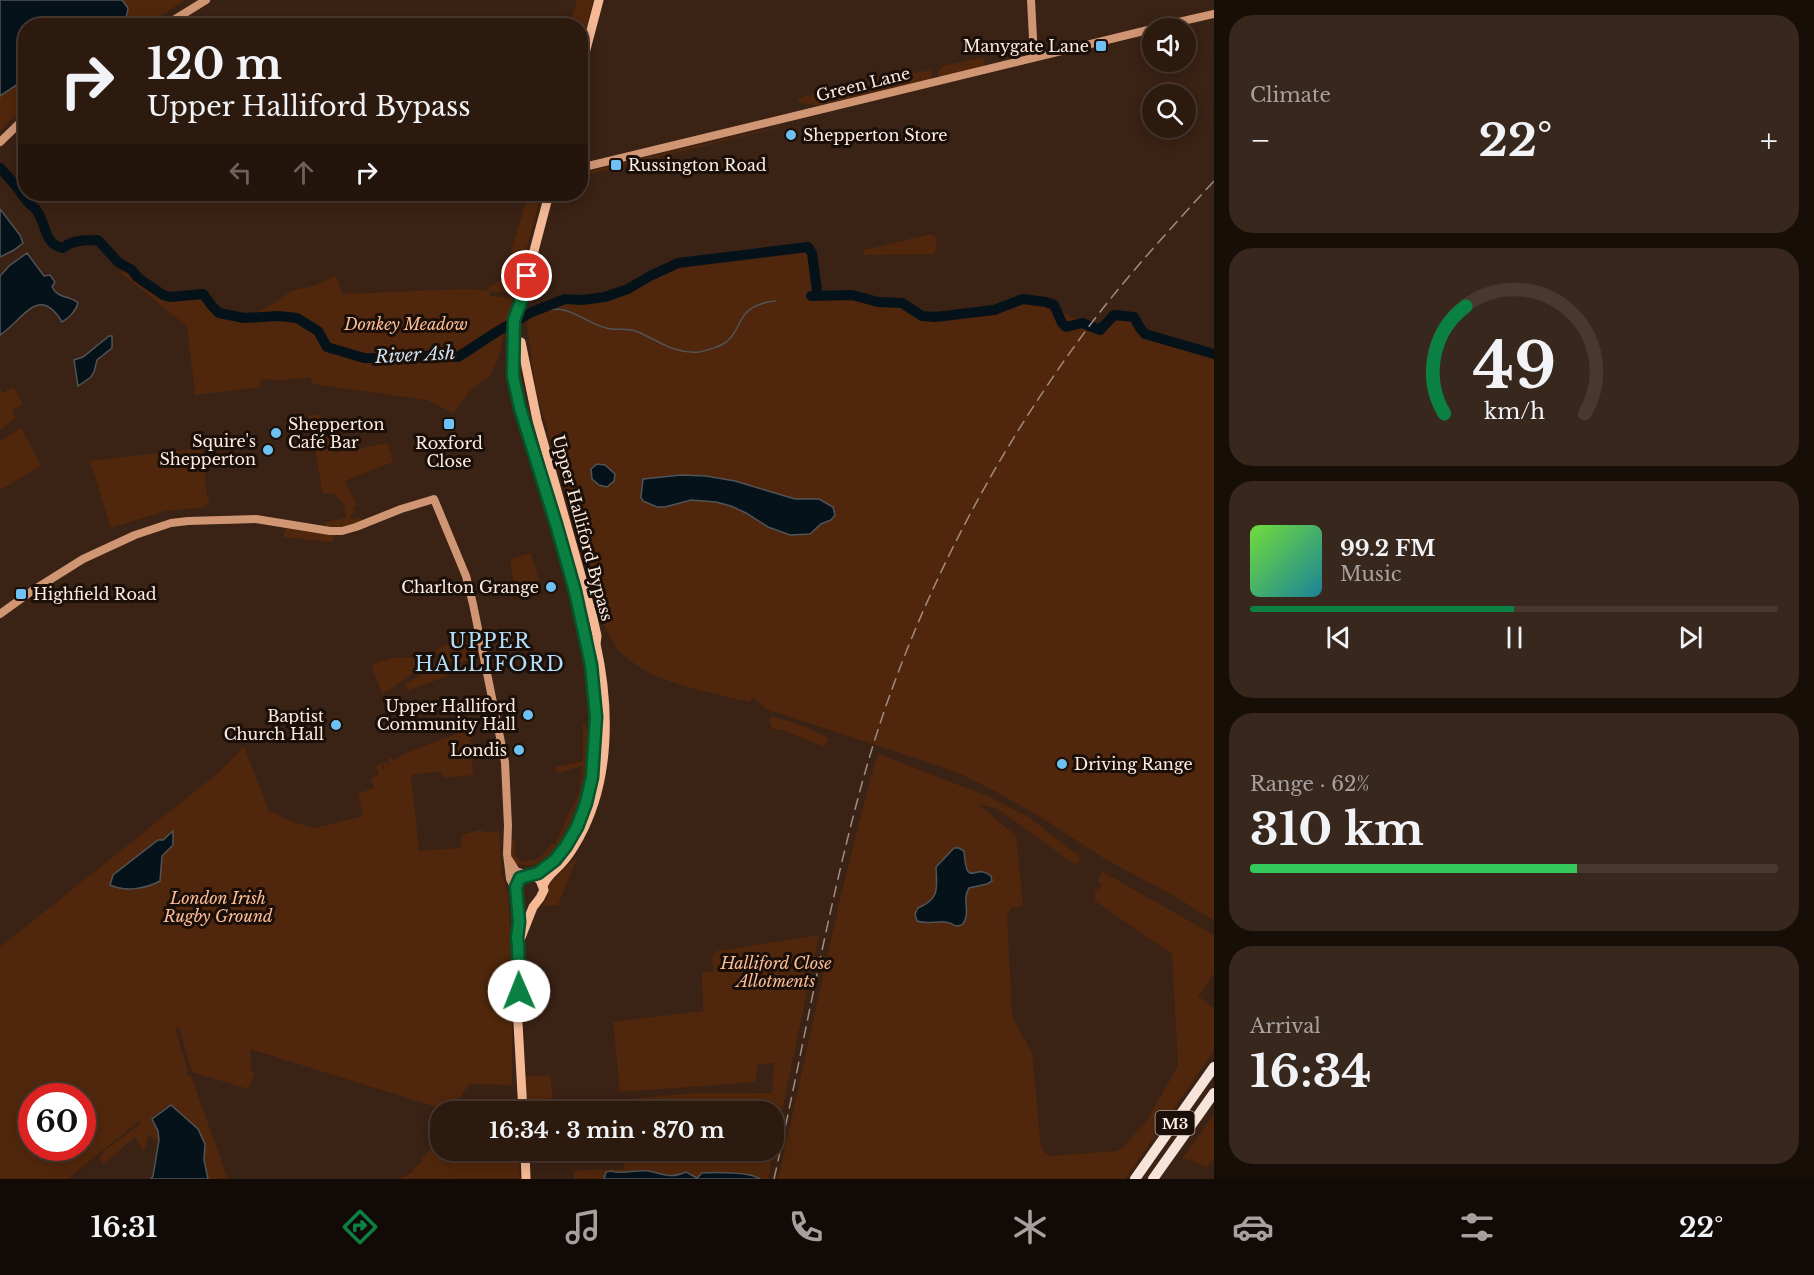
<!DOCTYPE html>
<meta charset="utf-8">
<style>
body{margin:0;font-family:"Libre Baskerville",serif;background:#38271d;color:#f1f3f6;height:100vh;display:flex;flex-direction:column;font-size:22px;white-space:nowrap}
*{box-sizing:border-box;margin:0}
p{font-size:20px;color:#a6a19e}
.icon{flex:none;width:33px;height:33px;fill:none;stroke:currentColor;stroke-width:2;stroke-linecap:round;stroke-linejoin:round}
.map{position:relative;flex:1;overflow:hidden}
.sheet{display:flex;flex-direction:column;gap:15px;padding:15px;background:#180e08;width:600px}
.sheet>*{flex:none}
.guide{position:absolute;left:18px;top:18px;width:570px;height:183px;border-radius:24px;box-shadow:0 3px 15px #0003,0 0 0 2px #48382f;background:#2c1a0f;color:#f1f3f6;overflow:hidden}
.buttons{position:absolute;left:1142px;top:18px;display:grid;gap:12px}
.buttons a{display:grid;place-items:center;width:54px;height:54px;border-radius:50%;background:#2c1a0f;box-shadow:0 3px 15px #0003,0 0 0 2px #48382f;font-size:30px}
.speed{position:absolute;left:18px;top:1083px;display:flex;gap:12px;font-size:30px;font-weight:700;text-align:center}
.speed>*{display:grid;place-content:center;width:78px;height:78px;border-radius:50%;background:#2c1a0f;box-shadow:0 3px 15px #0003,0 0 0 2px #48382f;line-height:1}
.speed .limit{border:9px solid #d22;background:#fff;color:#111}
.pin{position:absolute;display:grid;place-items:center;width:51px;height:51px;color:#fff;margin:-26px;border:3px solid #fff;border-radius:50%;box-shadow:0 2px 6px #0007}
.me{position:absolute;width:66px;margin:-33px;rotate:359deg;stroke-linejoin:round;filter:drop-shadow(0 0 4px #0008)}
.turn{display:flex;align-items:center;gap:21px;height:126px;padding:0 30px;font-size:27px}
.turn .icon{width:78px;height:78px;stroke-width:2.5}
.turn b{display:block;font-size:42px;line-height:51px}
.lanes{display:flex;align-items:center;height:57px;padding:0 30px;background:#0003;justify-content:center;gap:30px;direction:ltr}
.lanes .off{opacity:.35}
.big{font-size:45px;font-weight:800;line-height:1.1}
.sheet .card{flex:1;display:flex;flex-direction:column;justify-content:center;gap:9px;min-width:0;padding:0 21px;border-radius:24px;background:#38271d}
.sheet .dial{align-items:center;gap:0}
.dial svg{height:156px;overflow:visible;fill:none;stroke:#48382f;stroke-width:7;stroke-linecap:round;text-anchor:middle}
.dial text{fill:#f1f3f6;stroke:none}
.song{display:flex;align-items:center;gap:18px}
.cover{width:72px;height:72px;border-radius:9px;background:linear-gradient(135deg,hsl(100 70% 55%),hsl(190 70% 35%))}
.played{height:6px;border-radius:3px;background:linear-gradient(90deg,#0b8043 50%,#48382f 50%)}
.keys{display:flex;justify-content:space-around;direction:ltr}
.heat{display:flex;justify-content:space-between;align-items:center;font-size:33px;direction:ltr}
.charge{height:9px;border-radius:4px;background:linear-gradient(90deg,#34c759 62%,#48382f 0)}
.trip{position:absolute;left:430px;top:1101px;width:354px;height:60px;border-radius:24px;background:#2c1a0f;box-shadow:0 3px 15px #0003,0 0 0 2px #48382f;font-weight:800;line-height:60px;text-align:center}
.dock{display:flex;height:96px;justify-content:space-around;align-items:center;background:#120a06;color:#a6a19e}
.dock .icon{width:42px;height:42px}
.dock .on{color:#0b8043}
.dock b{font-size:27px;color:#f1f3f6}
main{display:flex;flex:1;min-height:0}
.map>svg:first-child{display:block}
</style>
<main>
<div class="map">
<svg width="1214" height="1179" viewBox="0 0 1214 1179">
<rect width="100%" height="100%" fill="#3a2214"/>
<g fill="#50270c" fill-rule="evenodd">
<polygon points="0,0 185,0 147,25 26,26 25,106 0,131"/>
<polygon points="577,0 593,0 581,49 580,26 570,25"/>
<polygon points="978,58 983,58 985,62 983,67 942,77 939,76 938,72 943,66"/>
<polygon points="930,70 932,76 930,79 821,105 814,105 798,102 798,100 805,96 838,89 838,88"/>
<polygon points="780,126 780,127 581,176 581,173"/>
<path d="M528,194H541L515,293L491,291L489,296L513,298L508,322L507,325L460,351L447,355L432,353L409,357L365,355L328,345L319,330L298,316L296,320L318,333L325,348L354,355L364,360L377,361H410L432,357L448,359L459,358L487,341L504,333L499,357L490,376L471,390L453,413L427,400L313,384L310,377L277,381L275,380H271L270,379L260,380V387L195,395L187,326L121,273L126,266C138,274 154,295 169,297C179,299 193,295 203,294L212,306L219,313L244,318L269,306L291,291L313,286L336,276L342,294L465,289L489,291L488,288L503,279Z"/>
<polygon points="931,234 936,237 936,250 934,254 864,255 864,250 868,249"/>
<path d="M804,246L810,249L817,296L852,295L878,302L902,303L907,305L909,311L921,319L945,318L950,315L994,310L1023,299L1033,298L1085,324L1100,329L1114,315L1134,317L1139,328L1145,334L1214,354V921L1176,897L1105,859L1039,816L995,791L963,775L930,763L766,709L753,697L750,702C706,691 658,685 623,655C614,646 609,634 603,623L536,390L527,325L529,315L532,312L565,299L582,300L605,297L628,289L650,276L678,263Z"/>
<polygon points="14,387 23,404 12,410 16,418 0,430 0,388 2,393"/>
<polygon points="319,414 335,453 388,443 393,462 347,480 345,482 357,504 353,508 355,512 350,516 352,519 360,517 363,522 336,529 324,527 326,522 346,518 344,504 334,493 324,494 322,490 309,416"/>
<polygon points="21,428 41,466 0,490 0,441"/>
<polygon points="201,448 207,494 210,503 205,503 206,507 165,511 111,528 90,461"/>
<polygon points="286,527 334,535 332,542 283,537"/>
<polygon points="531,553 539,580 516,586 513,581 510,559"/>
<path d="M473,633L478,655C468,666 442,664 435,650Z"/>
<polygon points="427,657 430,660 391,689 382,693 371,665 392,658"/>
<polygon points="441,662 447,663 448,674 447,676 408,691 405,685 435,665"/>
<path d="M772,717C787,720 817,729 829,739L824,747L821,746L784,730L773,729L769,721Z"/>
<path d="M583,724H586V728L590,729C589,768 583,805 563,838C562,841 561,844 560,847C552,864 531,868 515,864L510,856V841L515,840V855L521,861C539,860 541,858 551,844H555L571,809C580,798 581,780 582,766L559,773L554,767L583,761Z"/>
<path d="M470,729L473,775L443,778L441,771L411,775L419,851L461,848L462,835L479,830L485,832L499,831L502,873L508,894L510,924L512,973V1085L469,1084L452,1111H449L250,1049L251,1071L255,1073L248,1089L192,1072L179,1027L175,1028L187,1068V1076L189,1075L192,1079L228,1179H208L204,1160L205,1144L198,1130L170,1106L165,1107L151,1119L155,1123L159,1140H154L149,1134L145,1148L143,1150L135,1137L105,1163H103L99,1157L104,1153V1151L140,1124V1121L164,1101L67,1179H0V947L218,773L244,747L269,811L293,822L314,828L363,816L358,794L374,788L371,779L379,774L376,766L381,764L383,770H385L383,763L387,762L388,765H390L388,759L391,758L393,760L401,757L400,755ZM32,1096H82V1148H32Z"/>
<path d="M879,754L987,796L1030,818L1080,857L1079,862L1074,864L998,809L978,804L1016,836L1023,905L1011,908L1007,916L1012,1017L1032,1052L1041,1147L1045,1153L1051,1156L1117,1151C1128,1145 1134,1132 1144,1125L1178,1066L1172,954L1105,908L1095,900V891H1097L1102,885L1098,880L1103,872L1214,935V974L1198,996L1214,1008V1051L1125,1179H778L841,895L874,765ZM964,851C965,870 962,875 983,871L987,884L969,887L965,896L967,915L956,926C945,919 935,922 923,923L918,908C940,898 937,889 936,867Z"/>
<polygon points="574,859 578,860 574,865 558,905 542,906 547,899 549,885"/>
<polygon points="819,935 774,1149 774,1112 622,1111 621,1100 696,1093 772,1093 774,1063 758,1064 755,1082 620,1092 613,1022 703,1011 702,973 705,972 713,972 712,957 717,951"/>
<polygon points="550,1075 553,1098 549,1098 549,1103 557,1103 558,1111 525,1111 523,1077"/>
<polygon points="1214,1114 1214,1159 1206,1167 1191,1160 1182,1159"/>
<polygon points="432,1148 441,1149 441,1150 506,1160 519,1164 520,1179 400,1179 414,1171 413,1168 422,1162 421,1159"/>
<polygon points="623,1151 774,1151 768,1179 760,1179 756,1175 716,1172 697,1178 680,1175 667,1177 648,1171 617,1173 606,1172 604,1179 574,1179 574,1171 581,1170 624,1169"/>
</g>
<g fill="#06121a" stroke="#505457" stroke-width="1.5">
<path d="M0,0H122L128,8C127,19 123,22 114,25L26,26L25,81L15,86L0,96Z"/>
<polygon points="0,209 20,235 23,243 14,250 0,257"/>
<path d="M27,253L44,276L50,275L55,282L52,287C59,300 71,295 78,303C76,311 68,319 62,322C39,283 23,320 0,335V276L9,266Z"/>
<polygon points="109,336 112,336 112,348 97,360 94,372 91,377 78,386 74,360 83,357"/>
<polygon points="597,464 605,465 615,474 614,481 607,487 599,485 592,479 591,469"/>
<polygon points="681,475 706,476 735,481 795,499 819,499 833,507 835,515 831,520 821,524 810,534 790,535 768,527 746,513 731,506 716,502 691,500 665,507 657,507 643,501 641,497 643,479"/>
<path d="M173,831V845L162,856L160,881C145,889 126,892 110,885L113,875L158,840H163Z"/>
<path d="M954,848H959L964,851C967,891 974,862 991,876L992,881L987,884L969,888C961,900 972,913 962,925L956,926C943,917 931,926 917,921L915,914L918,908C940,899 937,888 936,867Z"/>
<polygon points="171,1105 198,1129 205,1144 204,1160 208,1179 151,1179 153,1176 159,1140 158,1131 152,1119"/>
<path d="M611,1171C623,1175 636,1169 649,1171C664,1174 670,1179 686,1172L697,1178L702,1173C715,1172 752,1172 760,1179H604L606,1172Z"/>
</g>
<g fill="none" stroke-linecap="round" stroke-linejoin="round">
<path stroke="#505457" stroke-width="1.5" d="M532,312C543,310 553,308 564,310C580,314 594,327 611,329C621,330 629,328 638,332C659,341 674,354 699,352C706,351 718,347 725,343C742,331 736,312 761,304C766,302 770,301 775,301"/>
<g stroke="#06121a" stroke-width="10">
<path d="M0,168C10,178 19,189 27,201C30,205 35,207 37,211C46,223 44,245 63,248C71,240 87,240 98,240L118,262L132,270L137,277L163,295L170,297L203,294L212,306L219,313L244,318L278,316L297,318L318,331L327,347L364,358L412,359L431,355L458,357L498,331L532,312L565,299L582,300L605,297L628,289L650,276L678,263L808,247L812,253L817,291L816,296"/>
<polyline points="811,296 852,295 878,302 902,303 922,316 935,317 994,310 1023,299 1046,302 1054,305 1062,323 1066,327 1082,323 1100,330 1114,315 1134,317 1140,328 1145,334 1214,354"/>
</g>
<g stroke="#d09674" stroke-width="8">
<polyline points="1031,0 1034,57"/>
<polyline points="164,26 206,0"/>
<polyline points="1152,28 1214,14"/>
<polyline points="0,142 26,117"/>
<polyline points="580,168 1152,29"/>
<polyline points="0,614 32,591 83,559 135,535 171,523 188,521 256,519 330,531 342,531 356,527 401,509 434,499 466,576 473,604 505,762 508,826 507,854 510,879 516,891"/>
<polyline points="509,860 516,871 528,875"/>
</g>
<g stroke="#f5b996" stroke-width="9">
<polyline points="580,72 599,0"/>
<path d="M521,342L537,420L593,618L597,636L596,644C610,707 611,780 579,838C574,847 568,857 561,864C554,872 547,876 543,886"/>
<path d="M532,875C556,865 569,845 579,822C623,725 572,572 541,476C531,443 517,410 513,375C511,358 511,338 514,321C516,313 520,307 522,299C530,264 540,229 549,194"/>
<polyline points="518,945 533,907 540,898 544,890 540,880 532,875 521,878 516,887 519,922 517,938 518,945 519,991 518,1023 523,1112"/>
<polyline points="525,1150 526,1179"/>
</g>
<g stroke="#f6e3d9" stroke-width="10">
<polyline points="1135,1179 1214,1067"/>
<polyline points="1153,1179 1214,1093"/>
</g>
<path stroke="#a18c81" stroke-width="1.5" stroke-dasharray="12 6" stroke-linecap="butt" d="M774,1179C804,1045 827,909 864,776C909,616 988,463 1087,329C1126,277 1170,229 1214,181"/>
</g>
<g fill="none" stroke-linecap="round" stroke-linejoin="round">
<g stroke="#07532c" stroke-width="15">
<polyline id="route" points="519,991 518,945 517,938 519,922 516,887 520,878 538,873 555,860 566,846 577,827 586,803 592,777 596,717 591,665 575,591 556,524 520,408 513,376 514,320 521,301 527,276"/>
</g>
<use href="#route" stroke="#0b8043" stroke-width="10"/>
</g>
<g fill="#6ec2f3" stroke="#1a0f09" stroke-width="2">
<rect x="1095" y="40" width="12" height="12" rx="3"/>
<circle cx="791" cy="135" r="6"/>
<rect x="610" y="159" width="12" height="12" rx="3"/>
<rect x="443" y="418" width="12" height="12" rx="3"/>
<circle cx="276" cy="433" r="6"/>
<circle cx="268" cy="450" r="6"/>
<circle cx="551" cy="587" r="6"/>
<rect x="15" y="588" width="12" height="12" rx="3"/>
<circle cx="528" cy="715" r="6"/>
<circle cx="336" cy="725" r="6"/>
<circle cx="519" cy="750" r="6"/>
<circle cx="1062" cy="764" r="6"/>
</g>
<g text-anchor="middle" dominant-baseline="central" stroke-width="6" stroke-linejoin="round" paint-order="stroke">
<rect fill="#1a0f09" stroke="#baaaa2" stroke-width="1.5" x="1155.5" y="1111" width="39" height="24" rx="4.5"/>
<g font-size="15" font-weight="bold" fill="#feede4">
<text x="1175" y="1123">M3</text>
</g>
<g font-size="16" fill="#feede4" stroke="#1a0f09" text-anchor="end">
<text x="1089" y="46">Manygate Lane</text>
<text x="803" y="135" text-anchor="start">Shepperton Store</text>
<text x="628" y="165" text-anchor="start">Russington Road</text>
<text x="288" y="424" text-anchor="start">Shepperton<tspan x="288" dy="18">Café Bar</tspan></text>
<text x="256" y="441">Squire's<tspan x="256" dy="18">Shepperton</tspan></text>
<text x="449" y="443" text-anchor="middle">Roxford<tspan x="449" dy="18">Close</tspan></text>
<text x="539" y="587">Charlton Grange</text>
<text x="33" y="594" text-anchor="start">Highfield Road</text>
<text x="516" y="706">Upper Halliford<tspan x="516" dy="18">Community Hall</tspan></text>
<text x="324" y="716">Baptist<tspan x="324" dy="18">Church Hall</tspan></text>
<text x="507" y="750">Londis</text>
<text x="1074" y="764" text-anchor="start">Driving Range</text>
</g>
<g font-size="16" fill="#feede4" stroke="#1a0f09">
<text transform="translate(863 84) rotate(-14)">Green Lane</text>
<text transform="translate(583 528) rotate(75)">Upper Halliford Bypass</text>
</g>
<g font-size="16" font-style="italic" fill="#febc96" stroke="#1a0f09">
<text x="406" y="324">Donkey Meadow</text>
<text x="218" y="898">London Irish<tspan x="218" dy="18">Rugby Ground</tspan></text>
<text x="776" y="963">Halliford Close<tspan x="776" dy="18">Allotments</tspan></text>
</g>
<g font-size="18" font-style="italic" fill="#cce2f1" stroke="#1a0f09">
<text transform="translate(415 355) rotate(-3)">River Ash</text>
</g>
<g font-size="20" letter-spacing="1.5" fill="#b2def9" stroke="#1a0f09">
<text x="490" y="641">UPPER<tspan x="490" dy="23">HALLIFORD</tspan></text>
</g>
</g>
</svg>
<div class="buttons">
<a><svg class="icon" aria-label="sound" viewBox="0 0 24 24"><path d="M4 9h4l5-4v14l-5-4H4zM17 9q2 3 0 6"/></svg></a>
<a><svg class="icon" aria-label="search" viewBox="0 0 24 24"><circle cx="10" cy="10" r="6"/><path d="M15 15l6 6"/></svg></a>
</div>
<div class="speed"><div class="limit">60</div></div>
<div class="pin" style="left:527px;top:276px;background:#d93025"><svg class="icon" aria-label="arrive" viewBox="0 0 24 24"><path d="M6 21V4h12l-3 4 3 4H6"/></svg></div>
<svg class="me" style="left:519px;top:991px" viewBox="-20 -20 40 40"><circle r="19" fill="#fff"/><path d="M0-13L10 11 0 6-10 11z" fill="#0b8043"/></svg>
<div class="trip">16:34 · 3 min · 870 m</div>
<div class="guide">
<div class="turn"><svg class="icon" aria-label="right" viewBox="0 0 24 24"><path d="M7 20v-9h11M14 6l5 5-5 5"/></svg><div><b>120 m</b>Upper Halliford Bypass</div></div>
<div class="lanes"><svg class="icon off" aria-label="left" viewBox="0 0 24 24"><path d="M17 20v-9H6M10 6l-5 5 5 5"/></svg><svg class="icon off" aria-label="ahead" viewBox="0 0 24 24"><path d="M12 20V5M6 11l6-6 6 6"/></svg><svg class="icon" aria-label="right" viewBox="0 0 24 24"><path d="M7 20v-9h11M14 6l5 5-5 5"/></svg></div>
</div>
</div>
<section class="sheet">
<div class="card"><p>Climate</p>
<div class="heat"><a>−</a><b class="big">22°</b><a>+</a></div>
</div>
<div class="card dial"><svg viewBox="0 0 100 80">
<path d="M14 69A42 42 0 1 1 86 69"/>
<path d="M14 69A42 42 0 0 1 25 14" stroke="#0b8043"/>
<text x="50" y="56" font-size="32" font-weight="700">49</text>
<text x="50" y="72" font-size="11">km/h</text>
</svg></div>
<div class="card">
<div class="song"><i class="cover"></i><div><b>99.2 FM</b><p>Music</p></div></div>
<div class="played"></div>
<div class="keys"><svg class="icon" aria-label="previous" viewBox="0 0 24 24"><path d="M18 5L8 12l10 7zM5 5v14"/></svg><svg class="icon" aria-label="pause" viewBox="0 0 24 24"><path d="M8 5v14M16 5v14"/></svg><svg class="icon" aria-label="next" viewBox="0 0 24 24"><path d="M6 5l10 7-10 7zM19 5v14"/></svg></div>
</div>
<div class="card"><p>Range · 62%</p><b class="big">310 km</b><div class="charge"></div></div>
<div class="card"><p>Arrival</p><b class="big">16:34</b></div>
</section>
</main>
<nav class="dock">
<b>16:31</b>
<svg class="icon on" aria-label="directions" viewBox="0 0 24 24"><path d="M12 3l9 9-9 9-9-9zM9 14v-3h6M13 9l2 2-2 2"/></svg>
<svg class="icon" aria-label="music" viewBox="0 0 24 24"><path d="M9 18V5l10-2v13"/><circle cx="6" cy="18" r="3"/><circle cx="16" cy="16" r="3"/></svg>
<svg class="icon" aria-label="phone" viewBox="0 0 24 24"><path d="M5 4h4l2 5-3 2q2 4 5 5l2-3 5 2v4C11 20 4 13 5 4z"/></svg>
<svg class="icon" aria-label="climate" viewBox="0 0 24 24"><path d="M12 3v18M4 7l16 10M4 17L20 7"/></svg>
<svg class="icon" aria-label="car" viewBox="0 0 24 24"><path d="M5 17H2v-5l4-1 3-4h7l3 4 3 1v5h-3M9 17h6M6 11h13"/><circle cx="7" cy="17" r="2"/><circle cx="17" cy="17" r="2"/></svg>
<svg class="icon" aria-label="filters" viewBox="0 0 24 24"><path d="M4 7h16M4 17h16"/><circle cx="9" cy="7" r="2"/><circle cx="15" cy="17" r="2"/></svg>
<b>22°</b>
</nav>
